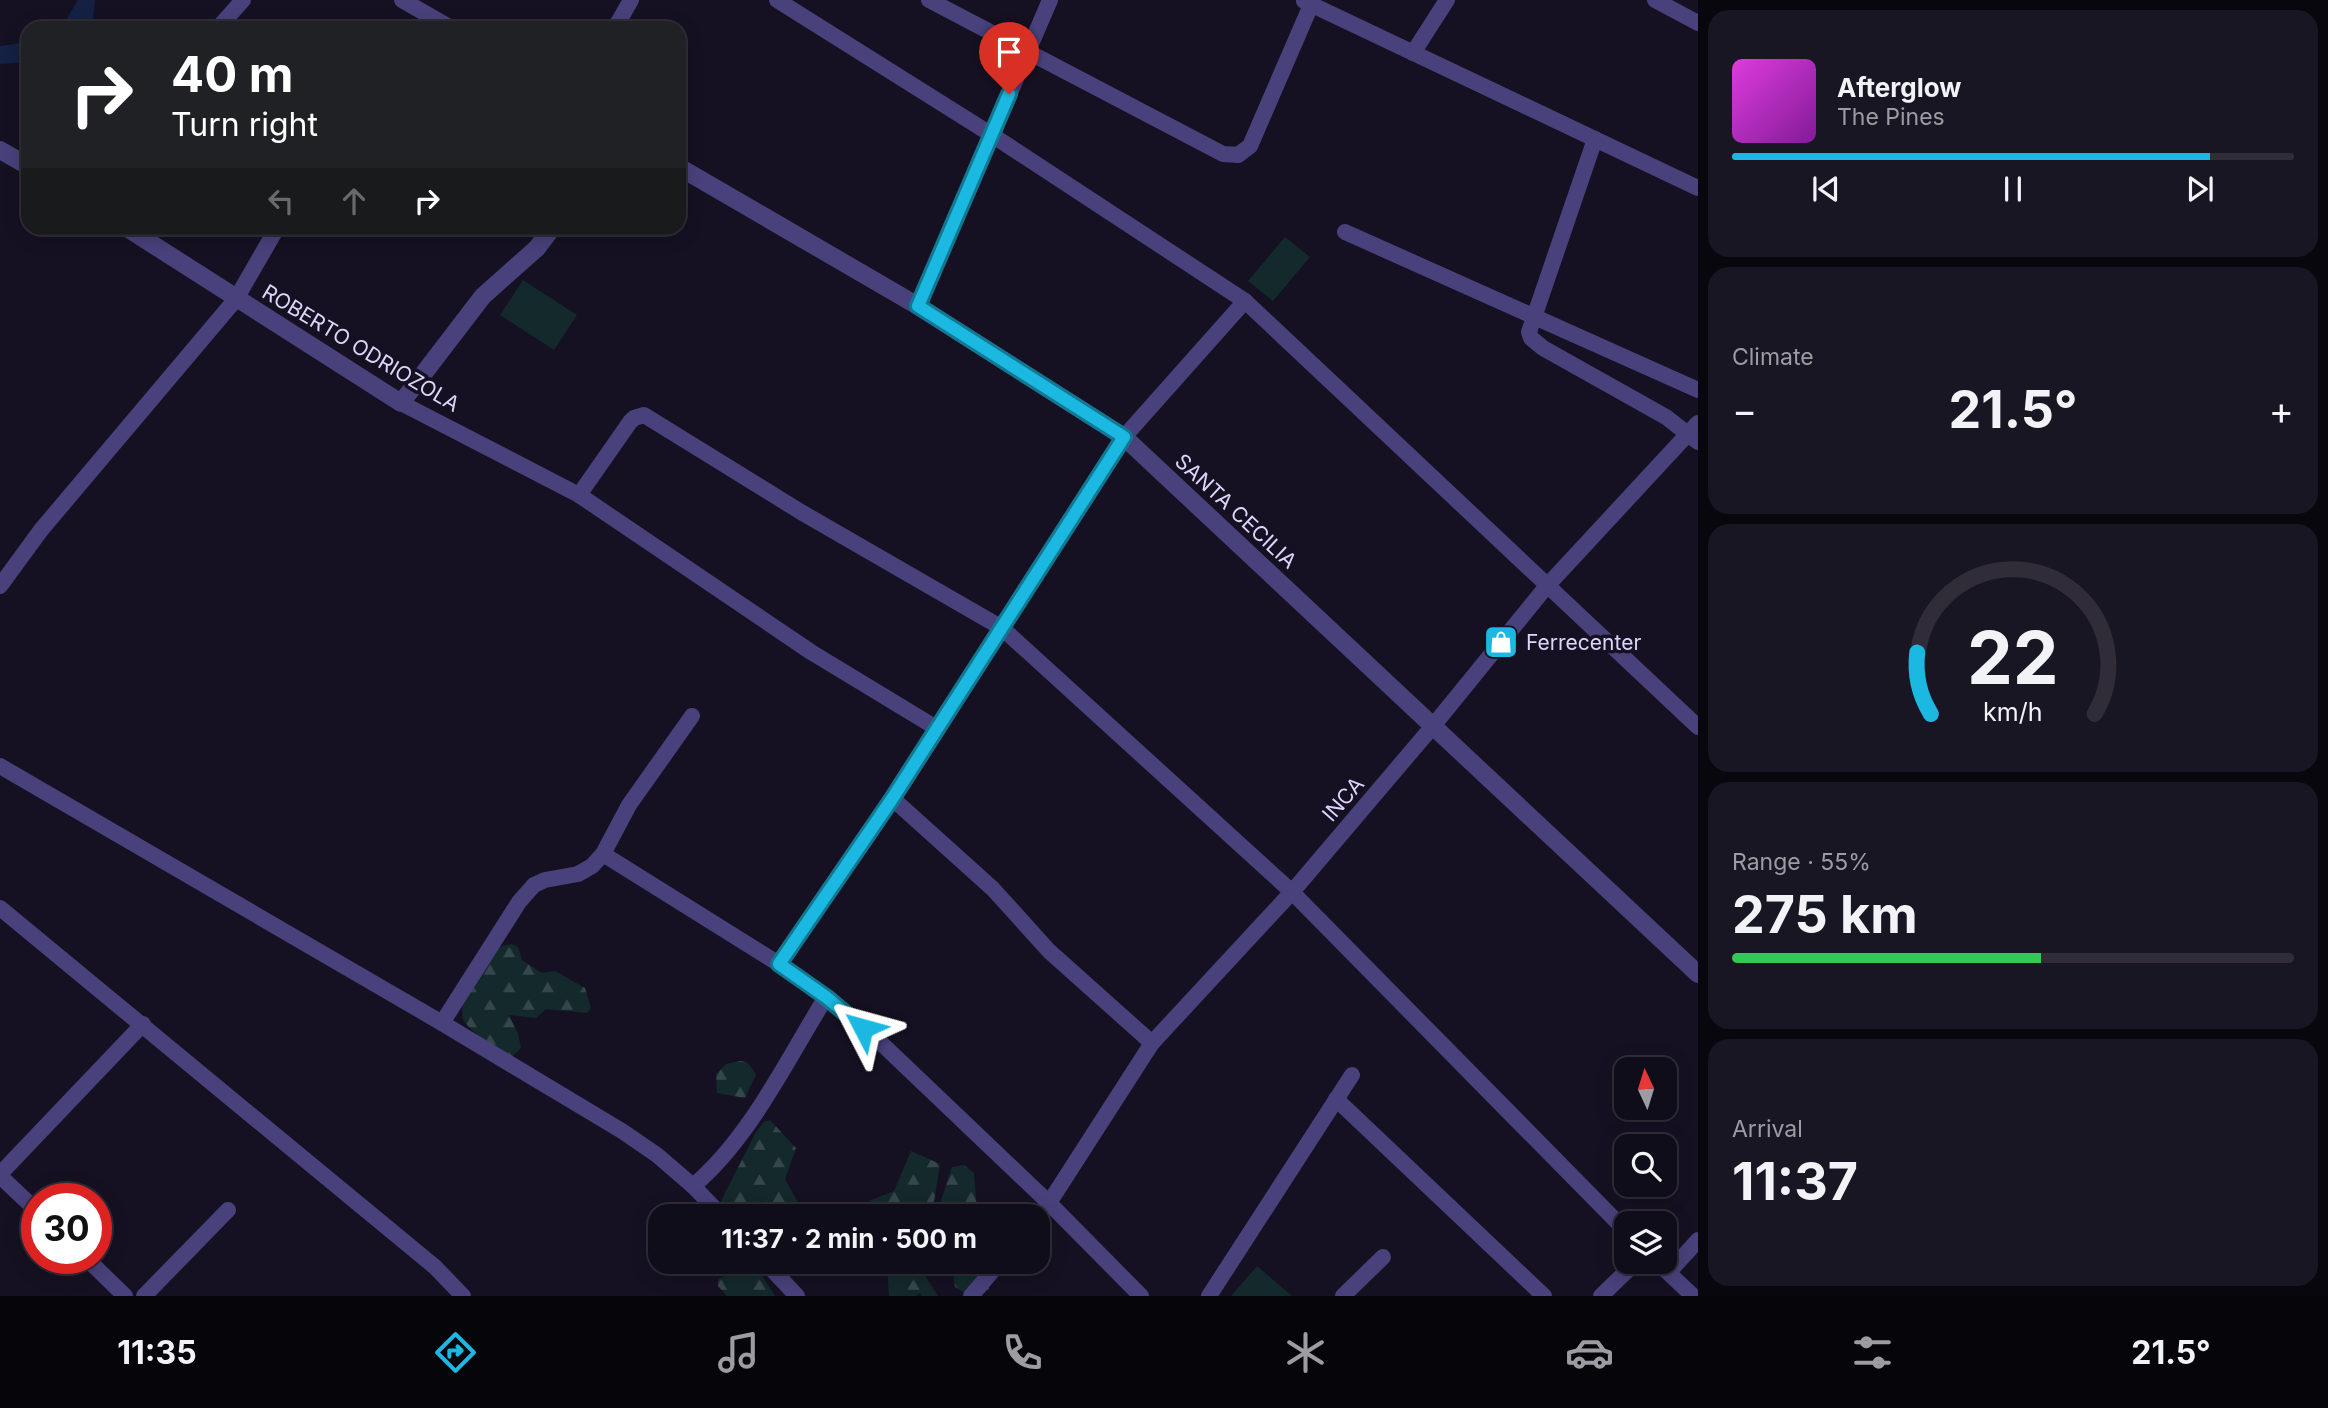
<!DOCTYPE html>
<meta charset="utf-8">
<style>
body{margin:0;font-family:Inter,sans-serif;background:#191623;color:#f1f3f6;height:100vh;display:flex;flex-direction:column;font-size:26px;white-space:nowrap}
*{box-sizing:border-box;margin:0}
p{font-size:23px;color:#9c9ca2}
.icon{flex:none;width:38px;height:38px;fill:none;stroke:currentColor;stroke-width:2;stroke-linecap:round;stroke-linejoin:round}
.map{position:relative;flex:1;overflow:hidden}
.side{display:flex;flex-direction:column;gap:10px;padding:10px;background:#09070e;width:630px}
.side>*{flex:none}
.guide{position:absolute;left:21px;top:21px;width:665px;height:214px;border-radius:21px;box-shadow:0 4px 18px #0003,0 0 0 2px #302d39;background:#202124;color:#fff;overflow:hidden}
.needle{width:46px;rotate:356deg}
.fabs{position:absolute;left:1614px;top:1057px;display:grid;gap:14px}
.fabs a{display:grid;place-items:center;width:63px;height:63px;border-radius:14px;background:#100d1a;box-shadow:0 4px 18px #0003,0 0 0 2px #302d39;font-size:35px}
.speed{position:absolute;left:21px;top:1183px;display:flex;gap:14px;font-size:35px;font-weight:700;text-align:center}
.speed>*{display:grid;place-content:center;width:91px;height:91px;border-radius:50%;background:#100d1a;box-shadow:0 4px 18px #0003,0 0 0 2px #302d39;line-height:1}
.speed .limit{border:10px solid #d22;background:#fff;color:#111}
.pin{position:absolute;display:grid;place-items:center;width:60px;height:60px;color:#fff;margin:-72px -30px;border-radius:50% 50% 50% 0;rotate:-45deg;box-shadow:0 0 7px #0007}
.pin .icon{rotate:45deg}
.me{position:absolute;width:77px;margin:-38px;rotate:309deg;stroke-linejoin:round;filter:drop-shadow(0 0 5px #0008)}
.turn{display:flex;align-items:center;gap:24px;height:147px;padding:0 35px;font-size:32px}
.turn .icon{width:91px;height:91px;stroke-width:2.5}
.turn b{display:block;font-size:49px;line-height:60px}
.lanes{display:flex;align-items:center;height:66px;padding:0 35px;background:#0003;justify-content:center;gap:35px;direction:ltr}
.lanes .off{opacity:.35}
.big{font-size:52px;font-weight:700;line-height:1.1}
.side .card{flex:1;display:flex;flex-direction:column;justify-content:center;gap:10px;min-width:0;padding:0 24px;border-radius:21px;background:#191623}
.side .dial{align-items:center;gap:0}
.dial svg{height:182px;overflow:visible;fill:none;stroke:#302d39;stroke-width:7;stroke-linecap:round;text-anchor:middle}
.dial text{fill:#f1f3f6;stroke:none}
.song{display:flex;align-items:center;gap:21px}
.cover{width:84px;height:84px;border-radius:10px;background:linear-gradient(135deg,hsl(300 70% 55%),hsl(290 70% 35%))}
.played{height:7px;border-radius:4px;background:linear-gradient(90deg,#1bb9e1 85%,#302d39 85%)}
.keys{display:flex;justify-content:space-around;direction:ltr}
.heat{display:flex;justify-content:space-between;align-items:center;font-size:38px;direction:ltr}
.charge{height:10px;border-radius:5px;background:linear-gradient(90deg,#34c759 55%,#302d39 0)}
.trip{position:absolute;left:648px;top:1204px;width:402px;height:70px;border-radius:21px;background:#100d1a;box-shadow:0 4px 18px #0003,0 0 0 2px #302d39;font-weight:700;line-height:70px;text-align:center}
.tab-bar{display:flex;height:112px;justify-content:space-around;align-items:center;background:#06050a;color:#9c9ca2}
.tab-bar .icon{width:49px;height:49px}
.tab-bar .selected{color:#1bb9e1}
.tab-bar b{font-size:32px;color:#f1f3f6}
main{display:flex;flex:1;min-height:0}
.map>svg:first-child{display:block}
</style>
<main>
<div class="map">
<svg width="1698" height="1296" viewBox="0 0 1698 1296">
<defs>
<pattern id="forest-firs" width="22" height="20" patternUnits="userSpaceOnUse" patternTransform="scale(1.75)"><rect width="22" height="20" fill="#14292b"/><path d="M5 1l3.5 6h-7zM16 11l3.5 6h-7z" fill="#36474b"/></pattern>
</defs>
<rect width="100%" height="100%" fill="#151122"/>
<g fill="url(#forest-firs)">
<path d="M512,944L518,947L522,960L542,973L555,971L585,988L591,1008L587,1013L546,1009L536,1018L509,1015L518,1034L521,1048L512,1057C497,1047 474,1036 464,1021C454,1004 486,953 502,946C505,945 509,945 512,944Z"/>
<polygon points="741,1061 748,1063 756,1074 745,1098 717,1093 716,1074 726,1064"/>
<polygon points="770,1120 796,1148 785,1179 797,1201 794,1207 779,1208 761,1201 759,1214 752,1216 720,1203 756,1132 764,1122"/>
<polygon points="911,1151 940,1164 933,1208 928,1216 870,1216 869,1201 894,1191"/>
<polygon points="964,1165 974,1173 976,1201 986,1216 940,1216 940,1204 952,1167"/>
<polygon points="887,1262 929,1262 922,1271 938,1296 921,1296 920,1293 916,1296 889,1296"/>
<polygon points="962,1262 989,1262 989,1289 980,1296 966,1294 955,1287 953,1274"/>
<polygon points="730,1274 761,1274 775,1296 727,1296 718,1286 718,1279"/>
</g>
<g fill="#14292b">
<polygon points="1285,237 1310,257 1273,301 1248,281"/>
<polygon points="523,280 577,315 554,350 500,315"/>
<polygon points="1257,1266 1292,1296 1231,1296"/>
</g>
<g fill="#142143">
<polygon points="78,0 95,0 92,28 59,28 63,25"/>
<polygon points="28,42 28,62 0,64 0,46"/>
</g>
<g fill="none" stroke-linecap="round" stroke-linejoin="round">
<g stroke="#49417b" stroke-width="16">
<polyline points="402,0 451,28"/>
<polyline points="777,0 992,135 1245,301 1698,727"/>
<polyline points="929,0 1223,154 1238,155 1250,146 1311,5"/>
<polyline points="1655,0 1698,23"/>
<polyline points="1304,1 1698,188"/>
<polyline points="218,28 243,0"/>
<polyline points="615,28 631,0"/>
<polyline points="1413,53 1447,0"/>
<polyline points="1595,139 1529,332 1531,338 1543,348 1666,417 1698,442"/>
<polyline points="1345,232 1698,390"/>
<polyline points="918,306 1050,0"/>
<polyline points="401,403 579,495 811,652 938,729"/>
<polyline points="579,495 630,422 634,418 644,415 801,512 1002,628 1292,892 1626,1231"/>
<polyline points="0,586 41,530 236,299 277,228"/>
<polyline points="0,766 442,1023 622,1131 657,1155 693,1186 722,1216"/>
<polyline points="893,799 993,889 1049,951 1152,1043"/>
<polyline points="603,854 779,964"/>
<polyline points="0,908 435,1267 463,1296"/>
<polyline points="442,1023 519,902 534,885 545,880 578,874 592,866 603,854 629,805 692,716"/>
<polyline points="1336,1099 1544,1296"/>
<polyline points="0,1174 143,1024"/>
<polyline points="0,1176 37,1211"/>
<path d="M693,1186C750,1138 787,1060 826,997"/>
<polyline points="1038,1216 1049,1203 1152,1043 1292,892 1433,726 1546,587 1698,423"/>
<polyline points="86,1258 125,1296"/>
<polyline points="765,1262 797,1296"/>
<polyline points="1657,1262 1693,1296"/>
<polyline points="1669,1272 1698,1240"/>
<polyline points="144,1296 228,1210"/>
<polyline points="971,1296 1000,1262"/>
<polyline points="1141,1296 1049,1203 881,1043 826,997 779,964 893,799 1124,437 1245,301"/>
<polyline points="1209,1296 1352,1075"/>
<polyline points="1343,1296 1383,1257"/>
<polyline points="1601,1296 1636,1262"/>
</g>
<g stroke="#49417b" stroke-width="18">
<polyline points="0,150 28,166"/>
<polyline points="679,167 918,306 1124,437 1698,974"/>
<polyline points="127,228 401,403 483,296 537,248 552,228"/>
</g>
</g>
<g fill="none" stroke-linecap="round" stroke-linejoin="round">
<g stroke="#127892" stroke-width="18">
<polyline id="route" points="863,1028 826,997 779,964 892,799 1124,437 918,306 1009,94"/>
</g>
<use href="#route" stroke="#1bb9e1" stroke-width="12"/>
</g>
<defs>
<g id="shop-square" transform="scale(1.75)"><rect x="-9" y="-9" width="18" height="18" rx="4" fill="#1bb9e1" stroke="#151122"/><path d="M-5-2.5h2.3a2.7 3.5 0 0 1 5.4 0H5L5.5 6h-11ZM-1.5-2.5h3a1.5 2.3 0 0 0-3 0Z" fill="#fff"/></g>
</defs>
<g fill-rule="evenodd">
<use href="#shop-square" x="1501" y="642"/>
</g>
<g text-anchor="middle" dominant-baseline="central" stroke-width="7" stroke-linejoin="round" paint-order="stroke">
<g font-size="21" fill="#ded6fa" stroke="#151122">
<text transform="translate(361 348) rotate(31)">ROBERTO ODRIOZOLA</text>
<text transform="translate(1236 511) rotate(43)">SANTA CECILIA</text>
<text transform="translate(1343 799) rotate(-49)">INCA</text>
</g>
<g font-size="21" fill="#ded6fa" stroke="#151122" text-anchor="start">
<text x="1526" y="642">Ferrecenter</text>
</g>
</g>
</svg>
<div class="fabs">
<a><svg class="needle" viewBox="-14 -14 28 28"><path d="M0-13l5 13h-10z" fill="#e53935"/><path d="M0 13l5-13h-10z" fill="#9c9ca2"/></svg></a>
<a><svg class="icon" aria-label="search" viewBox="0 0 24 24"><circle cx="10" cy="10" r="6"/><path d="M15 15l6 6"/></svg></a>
<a><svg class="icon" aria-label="layers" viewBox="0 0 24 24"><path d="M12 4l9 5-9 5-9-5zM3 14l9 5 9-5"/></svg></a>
</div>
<div class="speed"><div class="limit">30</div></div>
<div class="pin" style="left:1009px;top:94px;background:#d93025"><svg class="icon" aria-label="arrive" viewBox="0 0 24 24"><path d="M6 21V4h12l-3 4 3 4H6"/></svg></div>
<svg class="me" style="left:863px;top:1028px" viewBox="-20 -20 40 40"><path d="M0-17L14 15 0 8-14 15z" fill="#1bb9e1" stroke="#fff" stroke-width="4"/></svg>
<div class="trip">11:37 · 2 min · 500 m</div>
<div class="guide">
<div class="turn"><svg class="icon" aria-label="right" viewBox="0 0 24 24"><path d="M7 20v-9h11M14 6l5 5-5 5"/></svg><div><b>40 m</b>Turn right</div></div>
<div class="lanes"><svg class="icon off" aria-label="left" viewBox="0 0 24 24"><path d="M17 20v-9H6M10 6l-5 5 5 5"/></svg><svg class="icon off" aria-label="ahead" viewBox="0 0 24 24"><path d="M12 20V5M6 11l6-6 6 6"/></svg><svg class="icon" aria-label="right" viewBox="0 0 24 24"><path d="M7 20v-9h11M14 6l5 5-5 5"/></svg></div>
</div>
</div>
<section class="side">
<div class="card">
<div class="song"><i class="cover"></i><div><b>Afterglow</b><p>The Pines</p></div></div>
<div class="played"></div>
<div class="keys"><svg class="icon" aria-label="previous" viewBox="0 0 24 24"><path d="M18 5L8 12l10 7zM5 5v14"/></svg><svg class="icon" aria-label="pause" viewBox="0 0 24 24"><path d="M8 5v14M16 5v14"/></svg><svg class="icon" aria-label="next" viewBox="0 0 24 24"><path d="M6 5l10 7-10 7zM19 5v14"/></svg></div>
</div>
<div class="card"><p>Climate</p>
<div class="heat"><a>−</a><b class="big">21.5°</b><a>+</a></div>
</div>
<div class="card dial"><svg viewBox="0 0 100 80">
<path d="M14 69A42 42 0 1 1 86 69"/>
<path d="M14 69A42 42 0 0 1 8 42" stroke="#1bb9e1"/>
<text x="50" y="56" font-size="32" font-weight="700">22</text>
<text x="50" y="72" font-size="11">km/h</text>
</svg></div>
<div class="card"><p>Range · 55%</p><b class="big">275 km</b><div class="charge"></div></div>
<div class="card"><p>Arrival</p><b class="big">11:37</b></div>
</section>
</main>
<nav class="tab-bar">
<b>11:35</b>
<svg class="icon selected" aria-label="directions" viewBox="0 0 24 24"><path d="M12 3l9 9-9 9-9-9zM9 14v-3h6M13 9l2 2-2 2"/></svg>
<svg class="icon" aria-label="music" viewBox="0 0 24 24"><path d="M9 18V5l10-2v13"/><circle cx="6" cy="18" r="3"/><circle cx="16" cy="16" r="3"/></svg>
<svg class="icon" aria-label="phone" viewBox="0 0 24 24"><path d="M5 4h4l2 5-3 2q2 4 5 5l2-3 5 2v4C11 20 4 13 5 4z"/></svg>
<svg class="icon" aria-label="climate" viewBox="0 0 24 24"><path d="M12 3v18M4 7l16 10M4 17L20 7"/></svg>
<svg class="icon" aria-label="car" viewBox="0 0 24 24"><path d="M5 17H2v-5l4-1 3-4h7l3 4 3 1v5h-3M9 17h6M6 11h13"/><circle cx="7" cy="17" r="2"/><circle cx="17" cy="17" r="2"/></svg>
<svg class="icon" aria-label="filters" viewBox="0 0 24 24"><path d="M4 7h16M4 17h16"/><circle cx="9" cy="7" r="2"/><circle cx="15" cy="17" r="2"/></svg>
<b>21.5°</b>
</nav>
